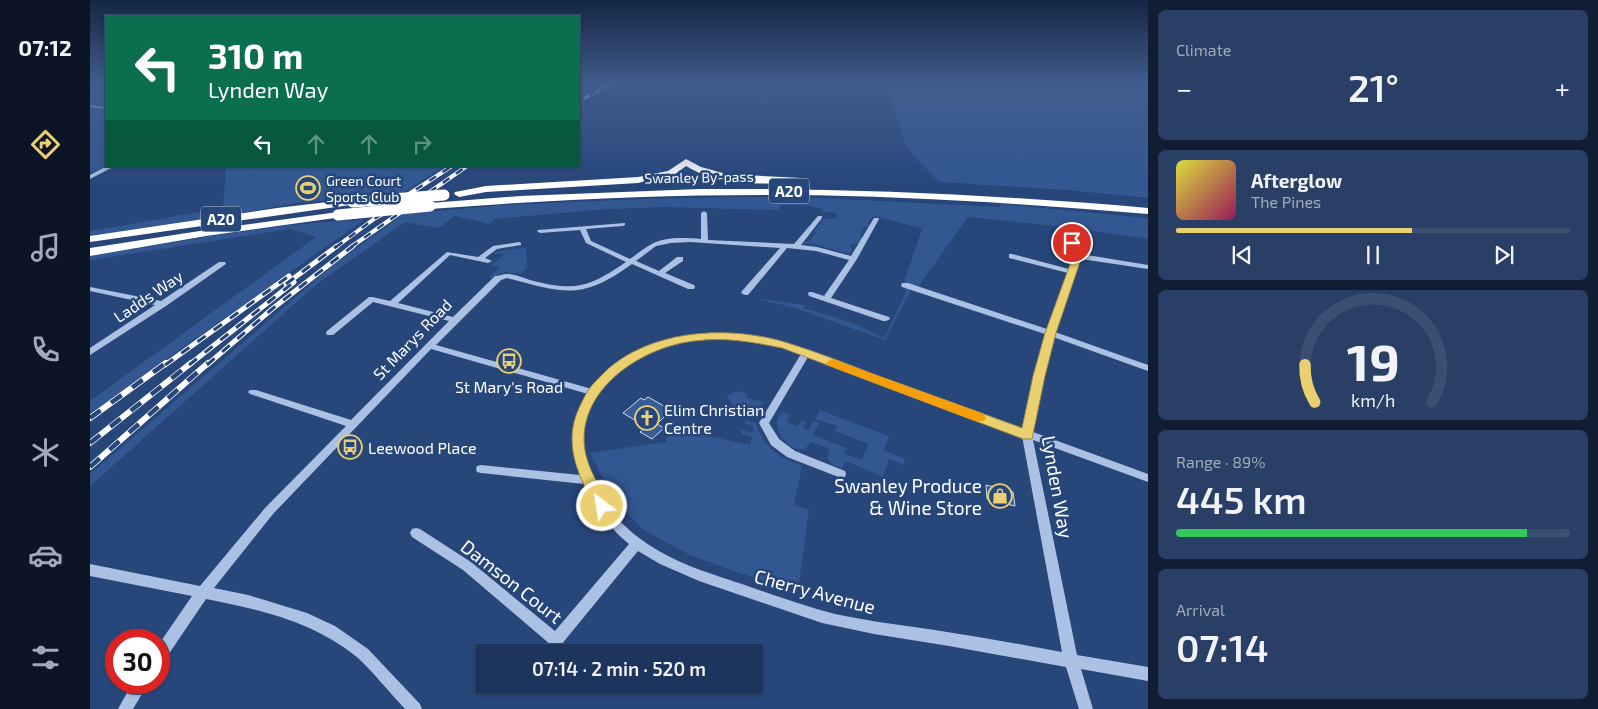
<!DOCTYPE html>
<meta charset="utf-8">
<style>
body{margin:0;font-family:"Exo 2",sans-serif;background:#2a3f65;color:#f1f3f6;height:100vh;display:flex;flex-direction:column;font-size:19px;white-space:nowrap}
*{box-sizing:border-box;margin:0}
p{font-size:16px;color:#a0aabb}
.icon{flex:none;width:28px;height:28px;fill:none;stroke:currentColor;stroke-width:2;stroke-linecap:round;stroke-linejoin:round}
.map{position:relative;flex:1;overflow:hidden}
.side{display:flex;flex-direction:column;gap:10px;padding:10px;background:#101d33;width:450px}
.side>*{flex:none}
.hud{position:absolute;left:15px;top:15px;width:475px;height:152px;border-radius:0px;box-shadow:0 1px 4px #0004,0 0 0 1px #3b4f72;background:#0b6e4f;color:#fff;overflow:hidden}
.speed{position:absolute;left:15px;top:629px;display:flex;gap:10px;font-size:25px;font-weight:700;text-align:center}
.speed>*{display:grid;place-content:center;width:65px;height:65px;border-radius:50%;background:#1d345c;box-shadow:0 1px 4px #0004,0 0 0 1px #3b4f72;line-height:1}
.speed .limit{border:8px solid #d22;background:#fff;color:#111}
.pin{position:absolute;display:grid;place-items:center;width:42px;height:42px;color:#fff;margin:-21px;border:2px solid #fff;border-radius:50%;box-shadow:0 1px 5px #0007}
.me{position:absolute;width:55px;margin:-28px;rotate:329deg;stroke-linejoin:round;filter:drop-shadow(0 0 4px #0008)}
.turn{display:flex;align-items:center;gap:18px;height:105px;padding:0 20px;font-size:22px}
.turn .icon{width:65px;height:65px;stroke-width:2.5}
.turn b{display:block;font-size:35px;line-height:42px}
.lanes{display:flex;align-items:center;height:48px;padding:0 20px;background:#0003;justify-content:center;gap:25px;direction:ltr}
.lanes .off{opacity:.35}
.big{font-size:38px;font-weight:600;line-height:1.1}
.side .widget{flex:1;display:flex;flex-direction:column;justify-content:center;gap:8px;min-width:0;padding:0 18px;border-radius:8px;background:#2a3f65}
.side .dial{align-items:center;gap:0}
.dial svg{height:130px;overflow:visible;fill:none;stroke:#3b4f72;stroke-width:7;stroke-linecap:round;text-anchor:middle}
.dial text{fill:#f1f3f6;stroke:none}
.song{display:flex;align-items:center;gap:15px}
.cover{width:60px;height:60px;border-radius:8px;background:linear-gradient(135deg,hsl(60 70% 55%),hsl(330 70% 35%))}
.played{height:5px;border-radius:2px;background:linear-gradient(90deg,#ebd071 60%,#3b4f72 60%)}
.keys{display:flex;justify-content:space-around;direction:ltr}
.heat{display:flex;justify-content:space-between;align-items:center;font-size:28px;direction:ltr}
.charge{height:8px;border-radius:4px;background:linear-gradient(90deg,#34c759 89%,#3b4f72 0)}
.trip{position:absolute;left:385px;top:644px;width:288px;height:50px;border-radius:0px;background:#1d345c;box-shadow:0 1px 4px #0004,0 0 0 1px #3b4f72;font-weight:600;line-height:50px;text-align:center}
main{display:flex;flex:1;min-height:0}
.tabs{display:flex;flex-direction:column;width:90px;justify-content:space-around;align-items:center;background:#0c1525;color:#a0aabb}
.tabs .icon{width:35px;height:35px}
.tabs .active{color:#ebd071}
.tabs b{font-size:22px;color:#f1f3f6}
.map>svg:first-child{display:block}
</style>
<main>
<nav class="tabs">
<b>07:12</b>
<svg class="icon active" aria-label="directions" viewBox="0 0 24 24"><path d="M12 3l9 9-9 9-9-9zM9 14v-3h6M13 9l2 2-2 2"/></svg>
<svg class="icon" aria-label="music" viewBox="0 0 24 24"><path d="M9 18V5l10-2v13"/><circle cx="6" cy="18" r="3"/><circle cx="16" cy="16" r="3"/></svg>
<svg class="icon" aria-label="phone" viewBox="0 0 24 24"><path d="M5 4h4l2 5-3 2q2 4 5 5l2-3 5 2v4C11 20 4 13 5 4z"/></svg>
<svg class="icon" aria-label="climate" viewBox="0 0 24 24"><path d="M12 3v18M4 7l16 10M4 17L20 7"/></svg>
<svg class="icon" aria-label="car" viewBox="0 0 24 24"><path d="M5 17H2v-5l4-1 3-4h7l3 4 3 1v5h-3M9 17h6M6 11h13"/><circle cx="7" cy="17" r="2"/><circle cx="17" cy="17" r="2"/></svg>
<svg class="icon" aria-label="filters" viewBox="0 0 24 24"><path d="M4 7h16M4 17h16"/><circle cx="9" cy="7" r="2"/><circle cx="15" cy="17" r="2"/></svg>
</nav>
<div class="map">
<svg width="1058" height="709" viewBox="0 0 1058 709">
<rect width="100%" height="100%" fill="#27467a"/>
<g fill="#325791">
<polygon points="0,84 16,84 16,166 0,173"/>
<polygon points="799,84 1058,84 1058,198 977,190 849,182 817,149 803,106"/>
<polygon points="136,166 355,166 313,193 200,204 101,223 0,238 0,231 133,208"/>
<polygon points="660,197 732,198 910,207 909,204 1058,218 1058,239 976,227 878,217 828,287 823,286 795,340 705,308 664,298 714,305 714,308 763,323 794,338 816,292 814,283 835,220 832,228 783,216 778,223 780,227 774,227 770,235 774,238 771,243 762,244 760,247 763,250 758,254 728,245 712,243 720,240 726,233 724,231 733,219 748,218 746,213 732,212 732,209 716,205 692,205 687,210 574,207 518,209 404,219 400,224 365,216 349,228 315,222 227,284 0,486 0,474 20,457 243,265 314,214 414,205 552,199"/>
<path d="M274,220L0,413V401L226,237L200,229L0,260V256C91,241 182,223 274,220Z"/>
<polygon points="436,247 437,268 431,274 415,272 401,278 399,277 410,268 401,265 414,255 403,253 404,252"/>
<polygon points="646,391 657,393 656,398 674,402 667,411 644,408 637,396"/>
<path d="M730,410L799,436L794,450L815,459L813,465L799,459L793,477L756,461L752,468L741,464L737,458L740,449L721,442L715,449C699,451 686,435 687,420L692,412L700,415L697,422L708,426L712,420L716,422L713,428L718,430L724,421L729,423L723,435L756,448L754,454L772,460L778,444L745,431L747,426L725,419Z"/>
<path d="M657,420L666,424C675,449 688,457 712,466L704,505L719,510L708,591L646,572L600,555L553,530L522,496L500,453L576,442L575,427L660,445L662,437L651,434L652,430L663,433V425L654,423Z"/>
</g>
<g fill="#385c96" stroke="#cddcf3">
<polygon points="558,397 581,410 567,424 574,428 562,439 550,432 553,429 550,427 553,425 533,413 551,398 554,400"/>
<polygon points="896,485 923,492 925,506 897,499"/>
</g>
<g fill="none" stroke-linecap="round" stroke-linejoin="round">
<g fill="#abc1e3" fill-rule="evenodd">
<polygon points="0,105 16,107 16,109 0,107"/>
<polygon points="17,166 25,166 0,179 0,175"/>
<path d="M614,211L617,213L618,240L704,244L728,216H732V218L711,245L727,247L761,256L784,218H788L789,219L767,259L741,298L799,317L800,319L796,321H793L719,296L718,294L719,292H722L734,296L759,260L726,251L697,248L658,295H655L651,293L652,291L690,248L600,242L581,243L566,246L546,261L569,271L587,257H593V261L575,273L604,285L605,287L604,289H598L542,264C491,301 474,293 417,278L411,280L346,345L502,389C547,329 630,326 697,343L933,428L944,376L955,334L812,287L811,285L812,283H818L957,329L978,273L919,258V254H922L979,269L984,256L974,230L977,228L980,230L991,254L1058,265V269L991,259L965,332L1058,365V371L963,337L954,376L943,432L1058,474V482L943,440L987,655L1058,667V681L991,669L1003,709H989L976,667L859,646L784,634L732,623L609,581L570,564L548,551L471,645L466,647L461,645L373,570L322,537L320,533L322,529L326,528L330,529L381,562L465,631L539,544C519,528 505,507 494,484L391,473L387,472L386,469L387,466L391,465L490,475C481,447 481,419 498,394L341,349L183,514L124,588L158,595L217,613L245,626L278,649L330,704L332,709H315C300,693 284,673 268,658C223,621 171,610 116,599L74,661L69,663V644L102,596L0,576V564L110,586L175,508L256,426L160,394L158,392L160,390H166L261,420L359,321L283,302L243,335H237L236,333L237,331L279,297H282L300,301L357,252L388,257L403,246L429,242L431,243V245L407,249L395,258L402,261L398,263L360,255L308,303L363,317L405,276C409,276 413,274 417,274C425,274 436,279 444,281C486,292 501,286 536,262L496,243L490,230L450,233L447,231L448,230L535,223V225L533,226L496,229L501,241L540,259C547,254 553,249 560,245C575,236 595,238 611,239V213ZM615,338C649,337 680,343 711,354L669,423L681,445L697,457L751,478L755,477L756,474L755,471L705,451L689,439L679,423L718,357L932,436L972,652C934,645 896,638 857,632C820,626 782,622 745,614C714,606 683,595 652,584C618,573 582,562 552,540C530,525 511,501 502,476C492,453 490,430 501,407C519,364 571,343 615,338Z"/>
<polygon points="129,262 135,262 136,264 76,306 0,355 0,348 65,305 0,291 0,287 71,301"/>
<polygon points="43,682 59,682 43,709 28,709"/>
</g>
<g fill="#fff" fill-rule="evenodd">
<path d="M596,159L611,167L636,174L711,178L716,181L711,184C673,183 630,187 596,166L584,175L548,183L396,192L369,197L364,194L365,192L396,186L548,177L578,171Z"/>
<path d="M610,189C760,188 909,195 1058,208V214C939,204 819,196 699,195C579,194 460,200 340,209L335,206L340,203L430,196Z"/>
<polygon points="263,199 268,202 267,204 0,242 0,236 187,208"/>
<polygon points="248,212 253,215 252,217 116,236 0,256 0,248 116,230"/>
</g>
<g stroke="#fff" stroke-width="3">
<polyline id="rail-far3" points="489,101 522,84"/>
</g>
<g stroke="#fff" stroke-width="4">
<g id="rail-far2">
<polyline points="299,207 362,166"/>
<polyline points="246,247 284,219 306,206"/>
<polyline points="261,247 377,166"/>
</g>
</g>
<g stroke="#fff" stroke-width="5">
<g id="rail-far1">
<polyline points="196,284 247,246"/>
<polyline points="75,365 199,276"/>
<polyline points="99,365 204,282"/>
<polyline points="117,365 182,309 263,246"/>
</g>
</g>
<g stroke="#fff" stroke-width="6">
<g id="rail">
<polyline points="0,418 76,363"/>
<polyline points="0,443 101,363"/>
<polyline points="0,467 118,363"/>
</g>
</g>
<use href="#rail-far3" stroke="#27467a" stroke-width="2" stroke-dasharray="6" stroke-linecap="butt"/>
<use href="#rail-far2" stroke="#27467a" stroke-width="2.5" stroke-dasharray="8" stroke-linecap="butt"/>
<use href="#rail-far1" stroke="#27467a" stroke-width="3" stroke-dasharray="10" stroke-linecap="butt"/>
<use href="#rail" stroke="#27467a" stroke-width="4.5" stroke-dasharray="13" stroke-linecap="butt"/>
<g stroke="#fff" stroke-width="11">
<polyline points="263,202 354,195"/>
<polyline points="248,215 340,206"/>
</g>
</g>
<linearGradient id="sky" x2="0" y2="1"><stop stop-color="#152643"/><stop offset="0.46" stop-color="#415d8d"/><stop offset="1" stop-color="#415d8d" stop-opacity="0"/></linearGradient>
<rect width="1058" height="184" fill="url(#sky)"/>
<path fill="#ebd071" stroke="#998749" d="M982,240L987,243L992,256L966,333L955,376L942,439H933L692,348C662,342 635,337 605,341C556,346 494,384 494,439C494,465 509,484 520,506L518,510L512,512L507,510C489,477 472,445 489,408C494,398 497,390 505,382C511,376 517,369 524,364C571,328 644,326 698,343C727,352 755,363 783,374C833,392 883,410 932,428L943,376L955,333L983,256L978,243Z"/>
<polygon fill="#f59e0b" points="742,359 894,414 896,418 894,421 885,421 737,365 736,363"/>
<defs>
<g id="stadium-ring" transform="scale(1.25)"><circle r="9.5" fill="#27467a" stroke="#ebd071" stroke-width="1.5"/><path d="M0-5a6.5 5 0 1 0 0 10a6.5 5 0 1 0 0-10ZM-3.5-1.8h7v3.6h-7Z" fill="#ebd071"/></g>
<g id="bus-ring" transform="scale(1.25)"><circle r="9.5" fill="#27467a" stroke="#ebd071" stroke-width="1.5"/><path d="M-5-6H5V4H4V6H2V4H-2V6H-4V4H-5ZM-3.5-4V0h7V-4ZM-3.5 1.2v1.5H-2V1.2ZM2 1.2v1.5H3.5V1.2Z" fill="#ebd071"/></g>
<g id="church-ring" transform="scale(1.25)"><circle r="9.5" fill="#27467a" stroke="#ebd071" stroke-width="1.5"/><path d="M-1.2-6h2.4v3.5h3.3v2.4h-3.3V6h-2.4V-.1h-3.3v-2.4h3.3Z" fill="#ebd071"/></g>
<g id="shop-ring" transform="scale(1.25)"><circle r="9.5" fill="#27467a" stroke="#ebd071" stroke-width="1.5"/><path d="M-5-2.5h2.3a2.7 3.5 0 0 1 5.4 0H5L5.5 6h-11ZM-1.5-2.5h3a1.5 2.3 0 0 0-3 0Z" fill="#ebd071"/></g>
</defs>
<g fill-rule="evenodd">
<use href="#stadium-ring" x="218" y="188"/>
<use href="#bus-ring" x="419" y="361"/>
<use href="#church-ring" x="557" y="418"/>
<use href="#bus-ring" x="260" y="447"/>
<use href="#shop-ring" x="910" y="496"/>
</g>
<g text-anchor="middle" dominant-baseline="central" stroke-width="5" stroke-linejoin="round" paint-order="stroke">
<g font-size="14" fill="#fff" stroke="#27467a">
<text transform="translate(609 177) rotate(-1)">Swanley By-pass</text>
</g>
<g font-size="14" fill="#fff" stroke="#27467a" text-anchor="start">
<text x="236" y="180">Green Court<tspan x="236" dy="16">Sports Club</tspan></text>
</g>
<g fill="#27467a" stroke="#bec8d7" stroke-width="1">
<rect x="679" y="178.5" width="40" height="25" rx="4"/>
<rect x="111" y="206.5" width="40" height="25" rx="4"/>
</g>
<g font-size="15" font-weight="bold" fill="#fff">
<text x="699" y="191">A20</text>
<text x="131" y="219">A20</text>
</g>
<g font-size="16" fill="#fff" stroke="#27467a">
<text transform="translate(58 296) rotate(-34)">Ladds Way</text>
<text transform="translate(322 339) rotate(-46)">St Marys Road</text>
</g>
<g font-size="16" fill="#fff" stroke="#27467a" text-anchor="start">
<text x="419" y="386" text-anchor="middle">St Mary's Road</text>
<text x="574" y="409">Elim Christian<tspan x="574" dy="18">Centre</tspan></text>
<text x="278" y="447">Leewood Place</text>
</g>
<g font-size="19" fill="#fff" stroke="#27467a" text-anchor="end">
<text x="892" y="485">Swanley Produce<tspan x="892" dy="22">&amp; Wine Store</tspan></text>
</g>
<g font-size="19" fill="#fff" stroke="#27467a">
<text transform="translate(968 487) rotate(80)">Lynden Way</text>
<text transform="translate(422 581) rotate(38)">Damson Court</text>
<text transform="translate(725 591) rotate(15)">Cherry Avenue</text>
</g>
</g>
</svg>
<div class="speed"><div class="limit">30</div></div>
<div class="pin" style="left:982px;top:243px;background:#d93025"><svg class="icon" aria-label="arrive" viewBox="0 0 24 24"><path d="M6 21V4h12l-3 4 3 4H6"/></svg></div>
<svg class="me" style="left:512px;top:506px" viewBox="-20 -20 40 40"><circle r="17" fill="#ebd071" stroke="#fff" stroke-width="3"/><path d="M0-11L8 9 0 5-8 9z" fill="#fff"/></svg>
<div class="trip">07:14 · 2 min · 520 m</div>
<div class="hud">
<div class="turn"><svg class="icon" aria-label="left" viewBox="0 0 24 24"><path d="M17 20v-9H6M10 6l-5 5 5 5"/></svg><div><b>310 m</b>Lynden Way</div></div>
<div class="lanes"><svg class="icon" aria-label="left" viewBox="0 0 24 24"><path d="M17 20v-9H6M10 6l-5 5 5 5"/></svg><svg class="icon off" aria-label="ahead" viewBox="0 0 24 24"><path d="M12 20V5M6 11l6-6 6 6"/></svg><svg class="icon off" aria-label="ahead" viewBox="0 0 24 24"><path d="M12 20V5M6 11l6-6 6 6"/></svg><svg class="icon off" aria-label="right" viewBox="0 0 24 24"><path d="M7 20v-9h11M14 6l5 5-5 5"/></svg></div>
</div>
</div>
<section class="side">
<div class="widget"><p>Climate</p>
<div class="heat"><a>−</a><b class="big">21°</b><a>+</a></div>
</div>
<div class="widget">
<div class="song"><i class="cover"></i><div><b>Afterglow</b><p>The Pines</p></div></div>
<div class="played"></div>
<div class="keys"><svg class="icon" aria-label="previous" viewBox="0 0 24 24"><path d="M18 5L8 12l10 7zM5 5v14"/></svg><svg class="icon" aria-label="pause" viewBox="0 0 24 24"><path d="M8 5v14M16 5v14"/></svg><svg class="icon" aria-label="next" viewBox="0 0 24 24"><path d="M6 5l10 7-10 7zM19 5v14"/></svg></div>
</div>
<div class="widget dial"><svg viewBox="0 0 100 80">
<path d="M14 69A42 42 0 1 1 86 69"/>
<path d="M14 69A42 42 0 0 1 8 46" stroke="#ebd071"/>
<text x="50" y="56" font-size="32" font-weight="700">19</text>
<text x="50" y="72" font-size="11">km/h</text>
</svg></div>
<div class="widget"><p>Range · 89%</p><b class="big">445 km</b><div class="charge"></div></div>
<div class="widget"><p>Arrival</p><b class="big">07:14</b></div>
</section>
</main>
